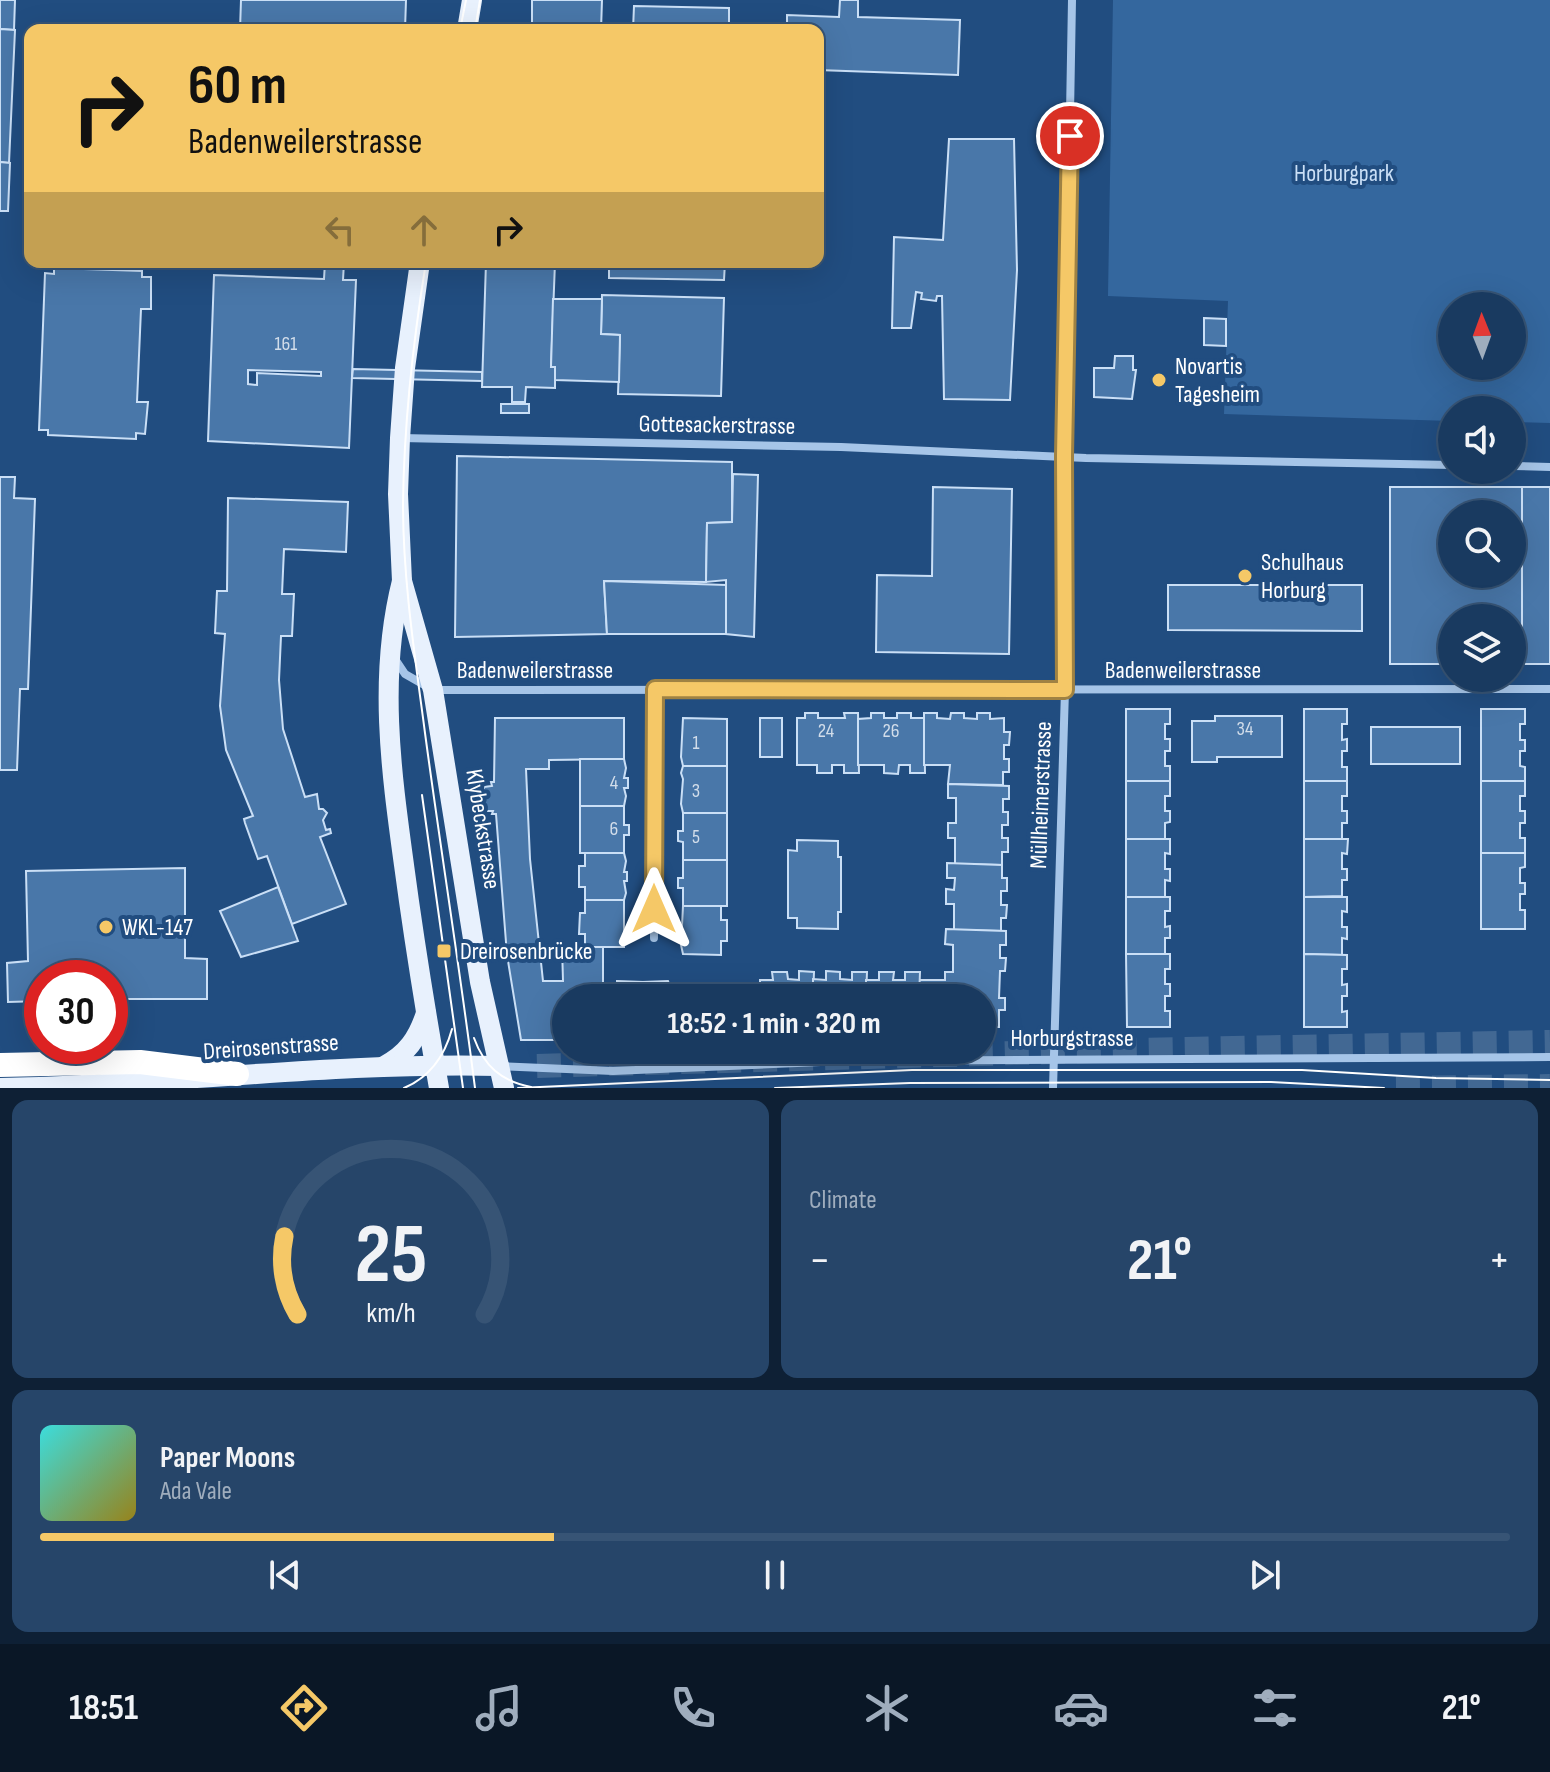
<!DOCTYPE html>
<meta charset="utf-8">
<style>
body{margin:0;font-family:"Sofia Sans Condensed",sans-serif;background:#264569;color:#f1f3f6;height:100vh;display:flex;flex-direction:column;font-size:30px;white-space:nowrap}
*{box-sizing:border-box;margin:0}
p{font-size:26px;color:#9fadbd}
.icon{flex:none;width:44px;height:44px;fill:none;stroke:currentColor;stroke-width:2;stroke-linecap:round;stroke-linejoin:round}
.map{position:relative;height:1088px;overflow:hidden}
.side{display:flex;flex-direction:column;gap:12px;padding:12px;background:#0e2035;flex:1}
.side>*{flex:none}
.top-card{position:absolute;left:24px;top:24px;width:800px;height:244px;border-radius:16px;box-shadow:0 8px 32px #0002,0 0 0 2px #375475;background:#f5c867;color:#111;overflow:hidden}
.needle{width:52px;rotate:359deg}
.buttons{position:absolute;left:1438px;top:292px;display:grid;gap:16px}
.buttons a{display:grid;place-items:center;width:88px;height:88px;border-radius:50%;background:#193a60;box-shadow:0 8px 32px #0002,0 0 0 2px #375475;font-size:40px}
.speed{position:absolute;left:24px;top:960px;display:flex;gap:16px;font-size:40px;font-weight:700;text-align:center}
.speed>*{display:grid;place-content:center;width:104px;height:104px;border-radius:50%;background:#193a60;box-shadow:0 8px 32px #0002,0 0 0 2px #375475;line-height:1}
.speed .limit{border:12px solid #d22;background:#fff;color:#111}
.pin{position:absolute;display:grid;place-items:center;width:68px;height:68px;color:#fff;margin:-34px;border:4px solid #fff;border-radius:50%;box-shadow:0 2px 8px #0007}
.me{position:absolute;width:88px;margin:-44px;rotate:0deg;stroke-linejoin:round;filter:drop-shadow(0 0 6px #0008)}
.turn{display:flex;align-items:center;gap:28px;height:168px;padding:0 32px;font-size:36px}
.turn .icon{width:104px;height:104px;stroke-width:2.5}
.turn b{display:block;font-size:56px;line-height:68px}
.lanes{display:flex;align-items:center;height:76px;padding:0 32px;background:#0003;justify-content:center;gap:40px;direction:ltr}
.lanes .off{opacity:.35}
.big{font-size:60px;font-weight:700;line-height:1.1}
.side .tile{flex:1;display:flex;flex-direction:column;justify-content:center;gap:12px;min-width:0;padding:0 28px;border-radius:16px;background:#264569}
.side .dial{align-items:center;gap:0}
.dial svg{height:208px;overflow:visible;fill:none;stroke:#375475;stroke-width:7;stroke-linecap:round;text-anchor:middle}
.dial text{fill:#f1f3f6;stroke:none}
.song{display:flex;align-items:center;gap:24px}
.cover{width:96px;height:96px;border-radius:12px;background:linear-gradient(135deg,hsl(180 70% 55%),hsl(50 70% 35%))}
.played{height:8px;border-radius:4px;background:linear-gradient(90deg,#f5c867 35%,#375475 35%)}
.keys{display:flex;justify-content:space-around;direction:ltr}
.heat{display:flex;justify-content:space-between;align-items:center;font-size:44px;direction:ltr}
.side .tiles{flex:1;display:grid;gap:12px;grid-template-columns:1fr 1fr}
.tile:last-child{grid-column:span 2}
.trip{position:absolute;left:552px;top:984px;width:444px;height:80px;border-radius:40px;background:#193a60;box-shadow:0 8px 32px #0002,0 0 0 2px #375475;font-weight:700;line-height:80px;text-align:center}
.tab-bar{display:flex;height:128px;justify-content:space-around;align-items:center;background:#0a1726;color:#9fadbd}
.tab-bar .icon{width:56px;height:56px}
.tab-bar .selected{color:#f5c867}
.tab-bar b{font-size:36px;color:#f1f3f6}
.map>svg:first-child{display:block}
</style>
<div class="map">
<svg width="1550" height="1088" viewBox="0 0 1550 1088">
<rect width="100%" height="100%" fill="#214d80"/>
<path fill="#34679e" fill-rule="evenodd" d="M1113,0H1550V423L1512,422V410H1452V421L1224,414L1228,301L1108,296ZM1452,306H1512V366H1452Z"/>
<g fill="#4977a9" stroke="#cadff6" stroke-width="2" fill-rule="evenodd">
<polygon points="0,0 15,0 14,30 0,29"/>
<polygon points="241,0 406,0 405,30 240,30"/>
<polygon points="532,0 602,0 601,30 532,30"/>
<polygon points="840,0 858,0 858,17 960,20 958,75 818,70 818,30 787,30 787,15 839,17"/>
<polygon points="634,6 729,8 729,30 633,30"/>
<polygon points="0,29 15,30 9,163 0,162"/>
<polygon points="949,139 1014,139 1017,270 1010,400 944,399 942,296 937,296 936,301 921,299 922,293 916,292 911,328 892,328 894,237 943,240"/>
<polygon points="0,162 10,163 8,211 0,211"/>
<path d="M325,262H344L343,280H356L349,448L208,441L214,275L324,279ZM248,370L321,372V376L257,373V385L248,384Z"/>
<polygon points="486,262 555,262 551,367 555,367 555,388 526,387 525,402 512,402 512,387 482,387"/>
<polygon points="609,262 725,262 724,280 609,278"/>
<polygon points="54,268 142,271 142,277 151,277 151,309 141,309 137,402 148,402 145,434 136,433 136,439 48,435 48,430 39,430 45,273 54,274"/>
<polygon points="602,295 724,298 721,396 618,394 620,335 601,334"/>
<polygon points="553,299 602,299 601,334 620,335 619,382 555,380 555,367 551,367"/>
<polygon points="1204,318 1226,319 1226,346 1204,345"/>
<polygon points="1115,356 1133,356 1133,370 1136,370 1132,399 1094,397 1094,368 1114,368"/>
<polygon points="353,369 482,372 482,381 352,378"/>
<rect x="501" y="404" width="28" height="9"/>
<polygon points="457,456 732,462 732,522 707,523 706,582 604,581 607,634 455,637"/>
<polygon points="733,474 758,475 754,637 726,634 726,580 706,582 707,523 732,522"/>
<polygon points="0,477 15,477 14,498 35,499 28,689 20,689 17,770 0,770"/>
<polygon points="933,487 1012,489 1009,654 876,652 877,575 932,576"/>
<path d="M1390,487H1522V664H1512V618H1452V664H1390ZM1452,514H1512V574H1452Z"/>
<rect x="1522" y="487" width="28" height="177"/>
<polygon points="228,498 348,502 346,552 284,549 282,594 294,594 292,636 281,636 279,680 283,729 305,797 317,794 319,809 323,809 327,813 323,820 326,830 330,829 331,833 320,837 346,904 292,924 267,856 258,859 245,823 244,819 253,816 226,750 220,706 225,634 215,633 217,591 227,591"/>
<polygon points="604,581 726,585 726,634 607,634"/>
<polygon points="1168,585 1362,585 1362,631 1168,630"/>
<polygon points="1126,709 1170,709 1170,724 1165,724 1165,739 1170,739 1170,751 1165,751 1165,766 1170,766 1170,781 1126,781"/>
<polygon points="1304,709 1347,709 1347,724 1342,724 1342,740 1347,739 1347,751 1342,751 1342,767 1347,767 1347,781 1304,781"/>
<polygon points="1481,709 1525,709 1525,724 1520,724 1520,740 1525,740 1525,751 1520,751 1520,766 1525,767 1525,781 1481,781"/>
<polygon points="805,713 818,713 818,718 845,718 844,713 858,713 859,773 844,773 844,765 832,765 832,773 817,773 817,765 797,765 797,718 805,718"/>
<polygon points="871,713 884,713 884,718 897,718 897,713 911,713 911,718 924,718 925,773 910,773 910,765 899,765 898,774 884,773 884,765 858,765 858,719 871,718"/>
<polygon points="924,713 937,713 937,718 950,719 951,713 964,713 964,718 977,719 977,713 990,713 990,719 1004,718 1004,732 1010,732 1009,745 1004,745 1004,759 1009,759 1009,772 1003,772 1003,785 948,784 950,765 924,765"/>
<polygon points="1215,716 1282,716 1282,757 1217,757 1217,762 1192,762 1192,721 1215,721"/>
<polygon points="495,718 624,718 624,759 549,760 549,769 526,769 530,859 543,981 563,981 562,947 603,947 603,998 566,998 566,1040 521,1040 507,955 496,814 492,814 493,811 484,811 484,787 492,786 491,782 494,782"/>
<polygon points="683,718 727,719 727,766 683,766 681,757"/>
<rect x="760" y="718" width="22" height="39"/>
<rect x="1371" y="727" width="89" height="37"/>
<polygon points="580,759 624,759 626,768 624,778 628,778 628,788 624,788 626,796 624,806 580,806"/>
<polygon points="683,766 727,766 727,813 683,813 681,804 683,779 681,773"/>
<polygon points="1126,781 1170,781 1170,796 1165,796 1165,811 1170,811 1170,822 1165,823 1165,839 1126,839"/>
<polygon points="1304,781 1347,781 1347,796 1342,796 1342,811 1347,811 1347,823 1342,823 1342,839 1304,839"/>
<polygon points="1481,781 1525,781 1525,796 1520,796 1520,811 1525,811 1525,823 1520,823 1520,838 1525,838 1525,853 1481,853"/>
<polygon points="948,784 1009,786 1009,799 1003,799 1003,812 1008,812 1008,825 1002,825 1002,838 1008,838 1008,852 1002,852 1002,865 955,864 955,838 948,838 948,823 956,823 956,798 948,798"/>
<polygon points="580,806 624,806 624,825 629,825 629,835 624,835 624,853 580,853"/>
<polygon points="683,813 727,813 727,860 683,860 683,842 678,841 678,831 683,831"/>
<polygon points="1126,839 1170,839 1170,854 1165,853 1165,869 1170,869 1170,881 1165,880 1165,897 1126,897"/>
<polygon points="1304,839 1348,839 1347,854 1342,853 1342,869 1347,869 1347,880 1342,880 1342,896 1304,897"/>
<polygon points="797,840 838,841 838,857 841,857 841,912 838,912 838,929 797,928 797,918 788,918 788,850 797,851"/>
<polygon points="585,853 624,853 626,861 624,872 627,872 627,881 624,881 626,893 624,900 585,900 585,887 579,887 579,866 585,866"/>
<polygon points="1481,853 1525,853 1525,867 1520,868 1520,883 1525,883 1525,894 1520,894 1520,910 1525,910 1525,929 1481,929"/>
<polygon points="683,860 727,860 727,906 683,906 683,888 678,888 678,878 683,878"/>
<polygon points="947,863 1002,865 1002,878 1007,878 1007,891 1001,891 1001,905 1007,905 1006,918 1001,918 1001,931 954,930 954,904 946,904 946,889 954,890 955,878 947,878"/>
<polygon points="185,868 185,958 207,959 207,999 110,999 110,978 42,978 42,1001 8,1002 7,963 28,961 26,871"/>
<polygon points="278,887 298,941 241,957 220,911"/>
<polygon points="1126,897 1170,897 1170,911 1165,911 1165,927 1170,926 1170,938 1165,938 1165,954 1126,954"/>
<polygon points="1304,897 1347,897 1347,912 1342,911 1342,927 1347,927 1347,939 1342,938 1342,955 1304,954"/>
<polygon points="585,900 624,900 624,947 585,947 585,934 579,934 580,913 585,913"/>
<polygon points="683,906 721,906 721,920 727,920 727,941 721,941 721,955 683,954 681,945"/>
<polygon points="946,929 1006,931 1006,945 1000,945 1000,958 1006,958 1005,971 1000,971 999,998 1005,998 1005,1010 999,1010 999,1027 982,1027 982,998 919,998 919,980 945,980 945,972 953,972 953,945 945,944"/>
<polygon points="1126,954 1170,954 1170,969 1165,969 1165,984 1170,984 1170,996 1165,996 1165,1011 1170,1011 1170,1027 1127,1027"/>
<polygon points="1304,954 1347,955 1347,969 1342,969 1342,985 1347,984 1347,996 1342,996 1342,1012 1347,1011 1347,1027 1304,1027"/>
<polygon points="799,971 814,972 813,998 760,998 760,980 773,980 772,972 787,972 788,979 799,980"/>
<polygon points="826,971 840,972 840,979 852,980 852,972 867,972 866,998 813,998 813,979 826,980"/>
<polygon points="879,972 894,972 893,980 905,980 905,972 920,972 919,998 866,998 866,980 879,980"/>
<polygon points="617,981 643,982 643,998 603,998 603,986 617,986"/>
<polygon points="668,981 670,986 683,986 683,998 643,998 643,982"/>
<polygon points="683,986 684,989 721,986 721,998 683,998"/>
<polygon points="721,986 759,989 760,998 721,998"/>
</g>
<g fill="none" stroke-linecap="round" stroke-linejoin="round">
<g stroke="#426893" stroke-width="24" stroke-dasharray="24 12" stroke-linecap="butt">
<polyline points="537,1066 1129,1050 1550,1042"/>
<polyline points="1396,1088 1550,1086"/>
</g>
<g stroke="#a6c5e8" stroke-width="8">
<polyline points="401,438 841,447 1086,458 1452,465"/>
<polyline points="1512,466 1550,467"/>
<polyline points="395,659 405,674 433,690 1550,689"/>
<polyline points="654,938 655,689"/>
<polyline points="499,1066 613,1071 844,1061 1550,1057"/>
<polyline points="1053,1088 1065,690 1064,456 1072,0"/>
</g>
<g stroke="#e8f1fd" stroke-width="20">
<polyline points="467,30 472,0"/>
<polyline points="420,262 405,368 400,438 398,494 402,581 433,690 480,982 504,1088"/>
<path d="M402,581C378,676 391,770 404,865C414,940 426,1014 439,1088"/>
<path d="M384,1066C407,1054 418,1038 426,1013"/>
<path d="M0,1088C167,1085 332,1062 499,1066"/>
</g>
<polyline stroke="#fff" stroke-width="24" points="0,1065 140,1062 237,1074"/>
<g stroke="#fff" stroke-width="2">
<polyline points="460,30 466,0"/>
<polyline points="475,30 480,0"/>
<path d="M426,262C413,342 404,423 403,504C403,580 415,657 425,733C441,852 460,970 475,1088"/>
<polyline points="422,795 463,1088"/>
<path d="M474,1038C484,1066 501,1081 531,1087"/>
<path d="M404,1088C430,1077 445,1055 452,1029"/>
<polyline points="518,1088 912,1070 1302,1070 1436,1078 1550,1080"/>
<polyline points="775,1088 910,1083 1271,1082 1384,1088"/>
</g>
</g>
<g fill="none" stroke-linecap="round" stroke-linejoin="round">
<g stroke="#9f8243" stroke-width="20">
<polyline id="route" points="654,909 655,689 1065,690 1064,456 1070,136"/>
</g>
<use href="#route" stroke="#f5c867" stroke-width="14"/>
</g>
<g fill="#f5c867" stroke="#214d80" stroke-width="3">
<circle cx="1159" cy="380" r="8"/>
<circle cx="1245" cy="576" r="8"/>
<circle cx="106" cy="927" r="8"/>
<rect x="436" y="943" width="16" height="16" rx="4"/>
</g>
<g text-anchor="middle" dominant-baseline="central" stroke-width="8" stroke-linejoin="round" paint-order="stroke">
<g font-size="20" fill="#d2ddea">
<text x="286" y="344">161</text>
<text x="1245" y="729">34</text>
<text x="826" y="731">24</text>
<text x="891" y="731">26</text>
<text x="696" y="743">1</text>
<text x="614" y="783">4</text>
<text x="696" y="791">3</text>
<text x="614" y="829">6</text>
<text x="696" y="837">5</text>
</g>
<g font-size="24" fill="#cadff6" stroke="#214d80">
<text x="1344" y="173">Horburgpark</text>
</g>
<g font-size="24" fill="#fff" stroke="#214d80" text-anchor="start">
<text x="1175" y="366">Novartis<tspan x="1175" dy="28">Tagesheim</tspan></text>
<text x="1261" y="562">Schulhaus<tspan x="1261" dy="28">Horburg</tspan></text>
<text x="122" y="927">WKL-147</text>
<text x="460" y="951">Dreirosenbrücke</text>
</g>
<g font-size="24" fill="#fff" stroke="#214d80">
<text transform="translate(717 425) rotate(1)">Gottesackerstrasse</text>
<text x="535" y="670">Badenweilerstrasse</text>
<text x="1183" y="670">Badenweilerstrasse</text>
<text transform="translate(1041 795) rotate(-88)">Müllheimerstrasse</text>
<text transform="translate(483 829) rotate(81)">Klybeckstrasse</text>
<text x="1072" y="1038">Horburgstrasse</text>
<text transform="translate(271 1047) rotate(-4)">Dreirosenstrasse</text>
</g>
</g>
</svg>
<div class="buttons">
<a><svg class="needle" viewBox="-14 -14 28 28"><path d="M0-13l5 13h-10z" fill="#e53935"/><path d="M0 13l5-13h-10z" fill="#9fadbd"/></svg></a>
<a><svg class="icon" aria-label="sound" viewBox="0 0 24 24"><path d="M4 9h4l5-4v14l-5-4H4zM17 9q2 3 0 6"/></svg></a>
<a><svg class="icon" aria-label="search" viewBox="0 0 24 24"><circle cx="10" cy="10" r="6"/><path d="M15 15l6 6"/></svg></a>
<a><svg class="icon" aria-label="layers" viewBox="0 0 24 24"><path d="M12 4l9 5-9 5-9-5zM3 14l9 5 9-5"/></svg></a>
</div>
<div class="speed"><div class="limit">30</div></div>
<div class="pin" style="left:1070px;top:136px;background:#d93025"><svg class="icon" aria-label="arrive" viewBox="0 0 24 24"><path d="M6 21V4h12l-3 4 3 4H6"/></svg></div>
<svg class="me" style="left:654px;top:909px" viewBox="-20 -20 40 40"><path d="M0-17L14 15 0 8-14 15z" fill="#f5c867" stroke="#fff" stroke-width="4"/></svg>
<div class="trip">18:52 · 1 min · 320 m</div>
<div class="top-card">
<div class="turn"><svg class="icon" aria-label="right" viewBox="0 0 24 24"><path d="M7 20v-9h11M14 6l5 5-5 5"/></svg><div><b>60 m</b>Badenweilerstrasse</div></div>
<div class="lanes"><svg class="icon off" aria-label="left" viewBox="0 0 24 24"><path d="M17 20v-9H6M10 6l-5 5 5 5"/></svg><svg class="icon off" aria-label="ahead" viewBox="0 0 24 24"><path d="M12 20V5M6 11l6-6 6 6"/></svg><svg class="icon" aria-label="right" viewBox="0 0 24 24"><path d="M7 20v-9h11M14 6l5 5-5 5"/></svg></div>
</div>
</div>
<section class="side">
<div class="tiles">
<div class="tile dial"><svg viewBox="0 0 100 80">
<path d="M14 69A42 42 0 1 1 86 69"/>
<path d="M14 69A42 42 0 0 1 9 39" stroke="#f5c867"/>
<text x="50" y="56" font-size="32" font-weight="700">25</text>
<text x="50" y="72" font-size="11">km/h</text>
</svg></div>
<div class="tile"><p>Climate</p>
<div class="heat"><a>−</a><b class="big">21°</b><a>+</a></div>
</div>
<div class="tile">
<div class="song"><i class="cover"></i><div><b>Paper Moons</b><p>Ada Vale</p></div></div>
<div class="played"></div>
<div class="keys"><svg class="icon" aria-label="previous" viewBox="0 0 24 24"><path d="M18 5L8 12l10 7zM5 5v14"/></svg><svg class="icon" aria-label="pause" viewBox="0 0 24 24"><path d="M8 5v14M16 5v14"/></svg><svg class="icon" aria-label="next" viewBox="0 0 24 24"><path d="M6 5l10 7-10 7zM19 5v14"/></svg></div>
</div>
</div>
</section>
<nav class="tab-bar">
<b>18:51</b>
<svg class="icon selected" aria-label="directions" viewBox="0 0 24 24"><path d="M12 3l9 9-9 9-9-9zM9 14v-3h6M13 9l2 2-2 2"/></svg>
<svg class="icon" aria-label="music" viewBox="0 0 24 24"><path d="M9 18V5l10-2v13"/><circle cx="6" cy="18" r="3"/><circle cx="16" cy="16" r="3"/></svg>
<svg class="icon" aria-label="phone" viewBox="0 0 24 24"><path d="M5 4h4l2 5-3 2q2 4 5 5l2-3 5 2v4C11 20 4 13 5 4z"/></svg>
<svg class="icon" aria-label="climate" viewBox="0 0 24 24"><path d="M12 3v18M4 7l16 10M4 17L20 7"/></svg>
<svg class="icon" aria-label="car" viewBox="0 0 24 24"><path d="M5 17H2v-5l4-1 3-4h7l3 4 3 1v5h-3M9 17h6M6 11h13"/><circle cx="7" cy="17" r="2"/><circle cx="17" cy="17" r="2"/></svg>
<svg class="icon" aria-label="filters" viewBox="0 0 24 24"><path d="M4 7h16M4 17h16"/><circle cx="9" cy="7" r="2"/><circle cx="15" cy="17" r="2"/></svg>
<b>21°</b>
</nav>
